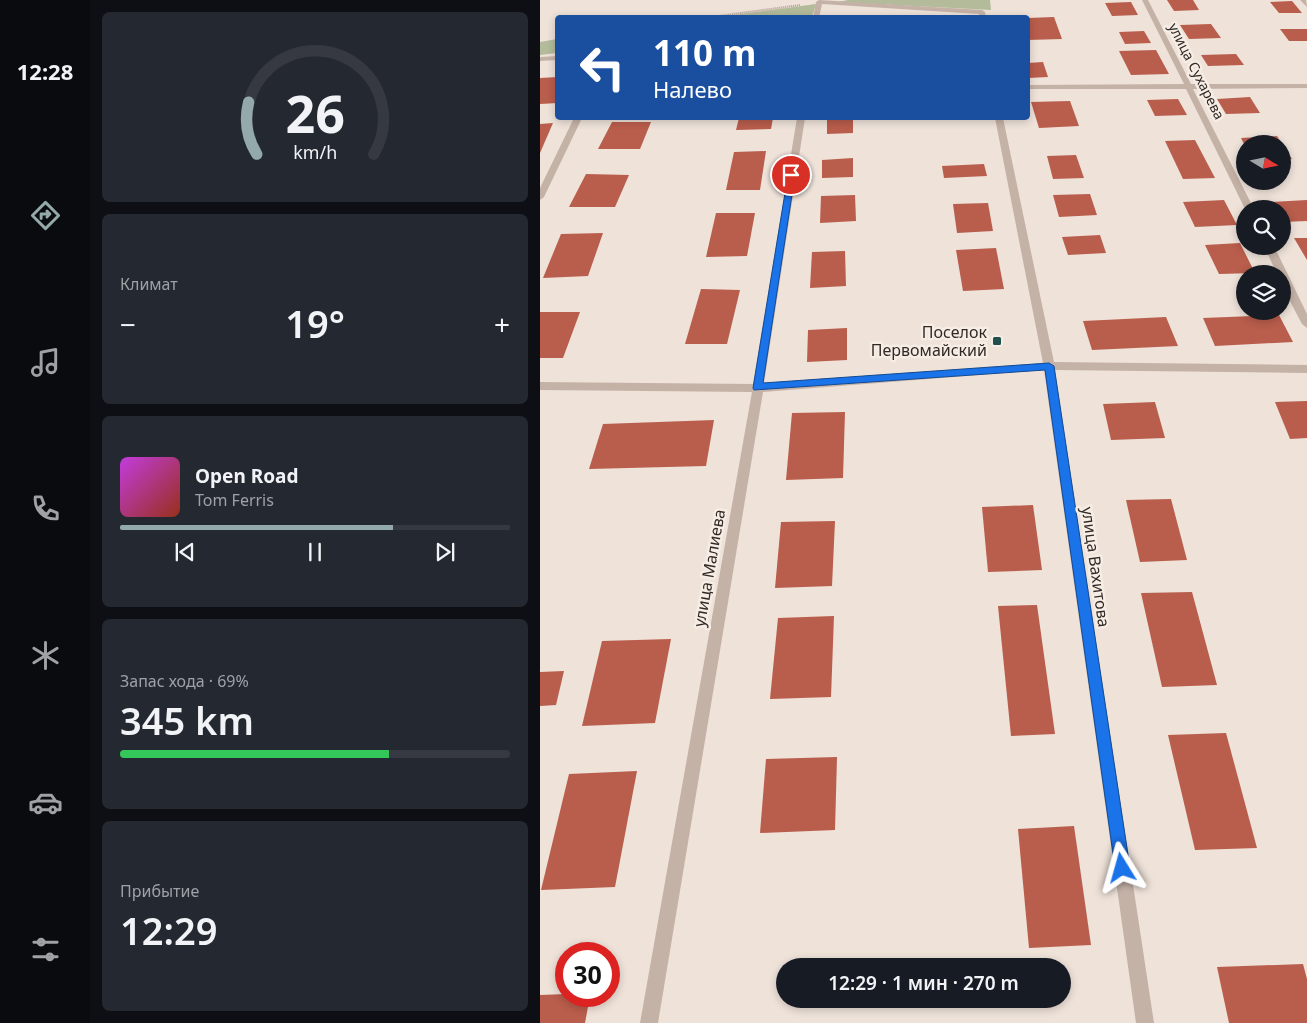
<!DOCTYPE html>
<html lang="ru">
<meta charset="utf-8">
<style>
body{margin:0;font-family:"Noto Sans",sans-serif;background:#242831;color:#f1f3f6;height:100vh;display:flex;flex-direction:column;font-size:19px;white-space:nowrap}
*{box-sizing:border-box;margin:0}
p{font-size:16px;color:#9ea1a6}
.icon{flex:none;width:28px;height:28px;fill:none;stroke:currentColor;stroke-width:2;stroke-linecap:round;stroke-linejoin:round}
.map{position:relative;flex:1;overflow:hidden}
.side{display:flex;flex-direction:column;gap:12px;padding:12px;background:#0d0f14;width:450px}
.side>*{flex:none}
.guide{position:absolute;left:15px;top:15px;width:475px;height:105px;border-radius:5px;box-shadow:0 2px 8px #0003;background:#1a4fa0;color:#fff;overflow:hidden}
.needle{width:32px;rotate:100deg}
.buttons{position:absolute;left:696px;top:135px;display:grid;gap:10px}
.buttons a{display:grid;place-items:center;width:55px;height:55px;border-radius:50%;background:#171b24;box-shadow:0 2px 8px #0003;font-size:25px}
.speed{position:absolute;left:15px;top:942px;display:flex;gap:10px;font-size:25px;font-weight:700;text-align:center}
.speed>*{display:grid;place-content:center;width:65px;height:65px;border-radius:50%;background:#171b24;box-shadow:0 2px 8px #0003;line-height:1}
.speed .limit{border:8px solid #d22;background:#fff;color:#111}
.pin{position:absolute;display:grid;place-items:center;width:42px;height:42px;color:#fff;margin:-21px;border:2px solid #fff;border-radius:50%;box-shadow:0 1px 5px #0007}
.me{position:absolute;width:55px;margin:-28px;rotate:352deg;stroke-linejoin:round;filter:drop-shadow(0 0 4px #0008)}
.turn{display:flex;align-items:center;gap:18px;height:105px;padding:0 15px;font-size:22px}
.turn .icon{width:65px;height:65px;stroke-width:2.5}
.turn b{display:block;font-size:35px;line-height:42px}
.big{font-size:38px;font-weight:600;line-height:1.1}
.side .widget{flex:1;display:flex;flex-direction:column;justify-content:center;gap:8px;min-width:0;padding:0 18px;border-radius:8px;background:#242831}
.side .dial{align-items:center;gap:0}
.dial svg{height:130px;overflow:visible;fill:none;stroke:#363941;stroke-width:7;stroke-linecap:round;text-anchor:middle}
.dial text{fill:#f1f3f6;stroke:none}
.song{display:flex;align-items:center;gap:15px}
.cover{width:60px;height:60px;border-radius:8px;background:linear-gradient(135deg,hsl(290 70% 55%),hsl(10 70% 35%))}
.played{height:5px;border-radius:2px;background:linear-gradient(90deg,#93a9aa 70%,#363941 70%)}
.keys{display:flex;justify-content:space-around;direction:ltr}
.heat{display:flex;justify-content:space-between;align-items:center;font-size:28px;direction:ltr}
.charge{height:8px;border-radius:4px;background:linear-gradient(90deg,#34c759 69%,#363941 0)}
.trip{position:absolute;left:236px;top:958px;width:295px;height:50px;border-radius:25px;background:#171b24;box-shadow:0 2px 8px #0003;font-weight:600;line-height:50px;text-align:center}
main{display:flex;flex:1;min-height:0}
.menu{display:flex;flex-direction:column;width:90px;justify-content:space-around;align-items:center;background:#090b0e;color:#9ea1a6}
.menu .icon{width:35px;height:35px}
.menu .selected{color:#93a9aa}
.menu b{font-size:22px;color:#f1f3f6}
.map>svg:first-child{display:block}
</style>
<main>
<nav class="menu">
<b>12:28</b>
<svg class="icon selected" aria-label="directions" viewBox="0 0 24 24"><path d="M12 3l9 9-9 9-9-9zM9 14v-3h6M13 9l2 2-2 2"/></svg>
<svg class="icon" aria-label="music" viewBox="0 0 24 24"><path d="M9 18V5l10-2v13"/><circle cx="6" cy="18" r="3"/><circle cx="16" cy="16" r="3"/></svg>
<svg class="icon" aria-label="phone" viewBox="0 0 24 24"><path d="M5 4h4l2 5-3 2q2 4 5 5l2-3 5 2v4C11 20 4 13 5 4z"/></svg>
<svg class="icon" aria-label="climate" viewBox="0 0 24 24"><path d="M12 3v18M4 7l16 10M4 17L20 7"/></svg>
<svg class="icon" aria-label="car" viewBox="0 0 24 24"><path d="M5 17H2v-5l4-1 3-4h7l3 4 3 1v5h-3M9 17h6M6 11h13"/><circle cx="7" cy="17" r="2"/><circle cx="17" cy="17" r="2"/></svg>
<svg class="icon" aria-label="filters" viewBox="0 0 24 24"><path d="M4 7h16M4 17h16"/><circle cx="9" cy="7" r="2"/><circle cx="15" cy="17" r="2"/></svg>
</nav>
<section class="side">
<div class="widget dial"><svg viewBox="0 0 100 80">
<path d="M14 69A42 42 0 1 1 86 69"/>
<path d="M14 69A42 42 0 0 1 9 37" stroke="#93a9aa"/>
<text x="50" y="56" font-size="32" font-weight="700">26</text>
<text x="50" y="72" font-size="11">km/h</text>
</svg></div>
<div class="widget"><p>Климат</p>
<div class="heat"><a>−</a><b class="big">19°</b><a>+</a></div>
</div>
<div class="widget">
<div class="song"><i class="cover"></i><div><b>Open Road</b><p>Tom Ferris</p></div></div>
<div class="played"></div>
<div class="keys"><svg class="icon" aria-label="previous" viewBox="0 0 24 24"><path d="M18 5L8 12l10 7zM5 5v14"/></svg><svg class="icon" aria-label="pause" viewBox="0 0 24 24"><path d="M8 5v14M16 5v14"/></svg><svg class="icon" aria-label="next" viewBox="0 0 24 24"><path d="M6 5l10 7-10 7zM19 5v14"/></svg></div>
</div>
<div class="widget"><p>Запас хода · 69%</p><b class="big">345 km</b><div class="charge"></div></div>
<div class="widget"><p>Прибытие</p><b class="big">12:29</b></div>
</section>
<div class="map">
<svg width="767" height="1023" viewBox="0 0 767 1023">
<rect width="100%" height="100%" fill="#eee2d9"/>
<g fill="#b3bb9b">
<polygon points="308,0 450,0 451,10 298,2"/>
<polygon points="276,4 272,17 178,17"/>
<polygon points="17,39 17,53 0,55 0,42"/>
</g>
<g fill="#b95d4c">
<polygon points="627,0 653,0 659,10 634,11"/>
<polygon points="752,1 762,13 739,13 730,2"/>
<polygon points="591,2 598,15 572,16 565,3"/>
<polygon points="514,17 522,39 488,40 488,18"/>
<polygon points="671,24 681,38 649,39 640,25"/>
<polygon points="740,29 767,29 767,41 749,41"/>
<polygon points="604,31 611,43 585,44 579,32"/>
<polygon points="616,50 629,74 591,75 579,51"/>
<polygon points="696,54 704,65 668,66 661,55"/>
<polygon points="503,62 508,77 488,78 488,63"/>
<polygon points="18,77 18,103 0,104 0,78"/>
<polygon points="710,97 720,113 686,114 677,99"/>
<polygon points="638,99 647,115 615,116 607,100"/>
<polygon points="530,101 539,126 499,128 491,102"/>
<polygon points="199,118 233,118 231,129 196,130"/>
<polygon points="287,118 313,118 313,133 287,134"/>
<polygon points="410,118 435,118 436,119 410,120"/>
<polygon points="72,122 111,122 100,149 58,149"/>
<polygon points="13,123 0,153 0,124"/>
<polygon points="737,136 742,144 704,144 701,138"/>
<polygon points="655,140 675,178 643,179 625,141"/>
<polygon points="742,145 752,159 742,160"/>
<polygon points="226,151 220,190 186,190 194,152"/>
<polygon points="536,155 544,178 513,179 507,156"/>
<polygon points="313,158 313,177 282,178 282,160"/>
<polygon points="444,164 447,176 404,178 402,166"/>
<polygon points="46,174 89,175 75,207 29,207"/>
<polygon points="550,194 557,215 519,217 513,195"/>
<polygon points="315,195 316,221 280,223 281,196"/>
<polygon points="684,200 697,225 655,227 643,202"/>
<polygon points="767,200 767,221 743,222 742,209 735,209 731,202"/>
<polygon points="448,203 453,231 417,233 413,204"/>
<polygon points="176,213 215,213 207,256 166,257"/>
<polygon points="63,233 48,276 3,278 21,234"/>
<polygon points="560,235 566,253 528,255 522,237"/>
<polygon points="754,238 767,238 767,260"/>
<polygon points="700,243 715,273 679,274 665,245"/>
<polygon points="456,248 464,289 423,291 416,250"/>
<polygon points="305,251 306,286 270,288 272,252"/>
<polygon points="161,289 200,290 187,344 145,344"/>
<polygon points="0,312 40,312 23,358 0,358"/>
<polygon points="739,315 753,342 675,346 663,318"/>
<polygon points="626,317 638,346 552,350 543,321"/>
<polygon points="307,328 307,360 267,362 268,330"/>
<polygon points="767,401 767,438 750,439 735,402"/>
<polygon points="615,402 625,438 571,440 563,404"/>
<polygon points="305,412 303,478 246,480 252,413"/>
<polygon points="174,420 166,466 49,469 63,424"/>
<polygon points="631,499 647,560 600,562 586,500"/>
<polygon points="493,505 502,570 448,572 442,507"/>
<polygon points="295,521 292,586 235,588 241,522"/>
<polygon points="652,592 677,685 622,687 601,593"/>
<polygon points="497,605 515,734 471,736 458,606"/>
<polygon points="294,616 291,697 230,699 238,618"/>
<polygon points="131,639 115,723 42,726 62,641"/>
<polygon points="24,671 16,705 0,706 0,672"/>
<polygon points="686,733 717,848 655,850 628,735"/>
<polygon points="297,757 295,830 220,833 226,759"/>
<polygon points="97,771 75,887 1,890 29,774"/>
<polygon points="534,826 551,945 489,948 478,829"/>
<polygon points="763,964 767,979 767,1023 689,1023 677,967"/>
<polygon points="26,994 26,996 50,996 45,1023 0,1023 0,995"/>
</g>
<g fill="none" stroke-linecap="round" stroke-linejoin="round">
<polyline stroke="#b09c91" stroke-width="2" stroke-dasharray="1 1" stroke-linecap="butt" points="164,18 260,5"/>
<g fill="#c5b2a7" fill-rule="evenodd">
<polygon points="279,0 442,10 445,12 446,18 440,18 439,14 282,4 279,18 273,18 276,2"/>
<polygon points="602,0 608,0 651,84 767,84 767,88 653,89 714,209 705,209 646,89 488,89 488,85 644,84"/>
<polygon points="760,0 766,0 767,7"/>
<polygon points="18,56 18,60 0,61 0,57"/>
<polygon points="34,118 42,118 4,197 0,200 0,188"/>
<polygon points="257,118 265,118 224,383 503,363 455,118 463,118 514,362 767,365 767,373 515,370 614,1023 596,1023 504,370 223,392 118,1023 100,1023 212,392 0,390 0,382 213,384"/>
<polygon points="724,246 734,246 767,314 767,328 762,324 742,286 742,274 737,274"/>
</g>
</g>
<polygon fill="#1a73e8" stroke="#114b97" points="251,173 255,175 223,383 509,363 514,366 590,868 588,874 582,876 577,874 575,868 505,370 214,390 213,388 248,175"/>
<rect fill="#214f4d" stroke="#f6ede5" stroke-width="2" x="452" y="336" width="10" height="10" rx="2.5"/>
<g text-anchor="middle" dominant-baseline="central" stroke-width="5" stroke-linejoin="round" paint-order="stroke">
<g font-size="14" fill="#322926" stroke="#f6ede5">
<text transform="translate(657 71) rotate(63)">улица Сухарева</text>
</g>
<g font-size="16" fill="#322926" stroke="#f6ede5" text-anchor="end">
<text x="447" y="332">Поселок<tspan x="447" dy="18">Первомайский</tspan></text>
</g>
<g font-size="16" fill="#322926" stroke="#f6ede5">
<text transform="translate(556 567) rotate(82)">улица Вахитова</text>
<text transform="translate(169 568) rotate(-80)">улица Малиева</text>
</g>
</g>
</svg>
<div class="buttons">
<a><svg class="needle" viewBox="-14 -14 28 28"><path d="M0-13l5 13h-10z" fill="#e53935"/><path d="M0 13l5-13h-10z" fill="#9ea1a6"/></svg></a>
<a><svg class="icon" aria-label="search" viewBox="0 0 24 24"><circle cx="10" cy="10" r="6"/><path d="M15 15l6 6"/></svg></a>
<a><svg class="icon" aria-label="layers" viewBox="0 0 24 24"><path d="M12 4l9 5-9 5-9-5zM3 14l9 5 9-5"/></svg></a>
</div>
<div class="speed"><div class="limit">30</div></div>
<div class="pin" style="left:251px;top:175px;background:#d93025"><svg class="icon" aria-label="arrive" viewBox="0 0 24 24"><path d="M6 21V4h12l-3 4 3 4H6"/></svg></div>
<svg class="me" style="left:582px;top:868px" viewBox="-20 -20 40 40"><path d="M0-17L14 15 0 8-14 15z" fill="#1a73e8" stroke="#fff" stroke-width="4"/></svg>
<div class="trip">12:29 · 1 мин · 270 m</div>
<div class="guide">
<div class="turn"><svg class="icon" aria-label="left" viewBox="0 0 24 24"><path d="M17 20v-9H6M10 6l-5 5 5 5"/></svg><div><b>110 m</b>Налево</div></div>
</div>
</div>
</main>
